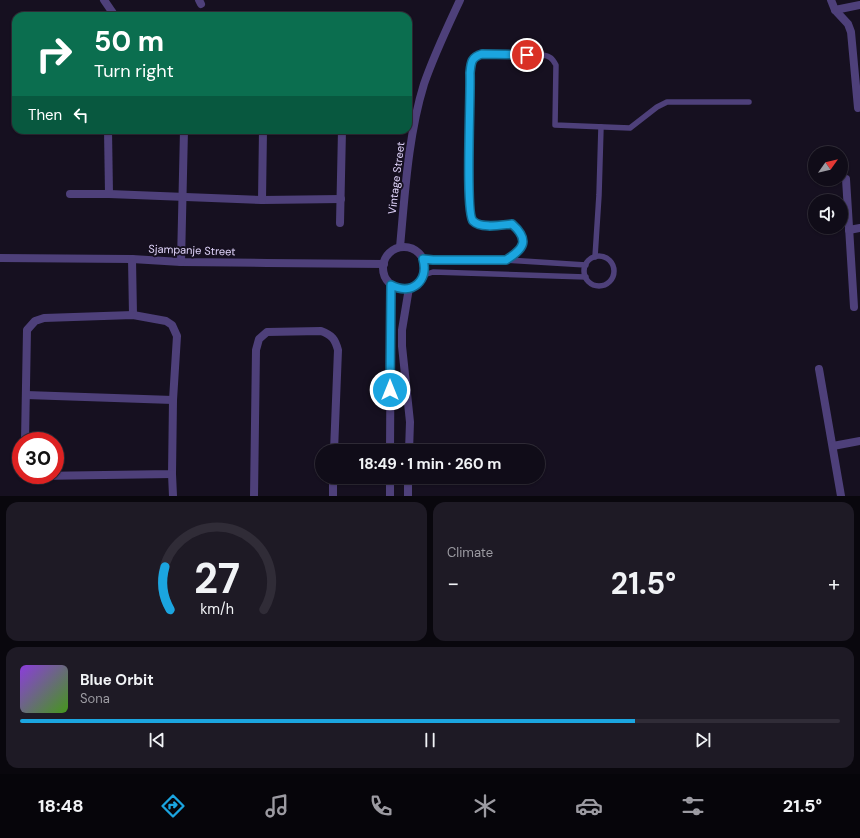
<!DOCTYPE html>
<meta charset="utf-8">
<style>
body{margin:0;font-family:"DM Sans",sans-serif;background:#1e1a25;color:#f1f3f6;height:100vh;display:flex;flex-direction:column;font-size:15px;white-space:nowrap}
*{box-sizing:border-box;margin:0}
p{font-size:13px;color:#9c9ba2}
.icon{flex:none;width:22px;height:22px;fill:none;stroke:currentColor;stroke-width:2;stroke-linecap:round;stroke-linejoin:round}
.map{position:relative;height:496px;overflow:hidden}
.panel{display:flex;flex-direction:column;gap:6px;padding:6px;background:#09070d;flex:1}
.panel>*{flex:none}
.top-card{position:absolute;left:12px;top:12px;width:400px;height:122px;border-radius:12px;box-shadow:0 1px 3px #0004,0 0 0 1px #302c37;background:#0b6e4f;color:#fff;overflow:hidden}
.needle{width:26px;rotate:56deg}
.controls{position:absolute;left:808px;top:146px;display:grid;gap:8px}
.controls a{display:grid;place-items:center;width:40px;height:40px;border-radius:50%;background:#100c18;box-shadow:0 1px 3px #0004,0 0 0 1px #302c37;font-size:20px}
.speed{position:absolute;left:12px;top:432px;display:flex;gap:8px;font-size:20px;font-weight:700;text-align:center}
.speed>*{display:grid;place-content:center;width:52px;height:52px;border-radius:50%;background:#100c18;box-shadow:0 1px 3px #0004,0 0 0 1px #302c37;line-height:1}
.speed .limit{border:6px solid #d22;background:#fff;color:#111}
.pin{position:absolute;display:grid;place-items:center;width:34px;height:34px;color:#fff;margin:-17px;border:2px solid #fff;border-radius:50%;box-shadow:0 1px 4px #0007}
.me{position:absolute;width:44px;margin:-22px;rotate:0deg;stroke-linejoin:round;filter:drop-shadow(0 0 3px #0008)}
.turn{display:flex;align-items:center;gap:14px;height:84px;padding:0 16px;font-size:18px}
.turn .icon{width:52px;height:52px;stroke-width:2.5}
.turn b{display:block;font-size:28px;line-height:34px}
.then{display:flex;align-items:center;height:38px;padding:0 16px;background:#0003;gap:8px;font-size:15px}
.big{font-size:30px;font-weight:700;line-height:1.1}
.panel .card{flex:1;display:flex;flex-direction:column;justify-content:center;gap:6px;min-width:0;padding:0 14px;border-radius:12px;background:#1e1a25}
.panel .dial{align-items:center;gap:0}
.dial svg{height:104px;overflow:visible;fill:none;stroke:#302c37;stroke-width:7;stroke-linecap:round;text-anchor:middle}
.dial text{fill:#f1f3f6;stroke:none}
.song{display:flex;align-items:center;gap:12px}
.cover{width:48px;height:48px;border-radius:6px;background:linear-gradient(135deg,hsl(270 70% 55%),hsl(100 70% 35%))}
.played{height:4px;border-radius:2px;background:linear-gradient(90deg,#1ba5e0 75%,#302c37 75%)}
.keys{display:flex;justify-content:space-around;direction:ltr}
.heat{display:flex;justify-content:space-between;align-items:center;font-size:22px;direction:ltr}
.panel .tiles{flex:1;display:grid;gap:6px;grid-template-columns:1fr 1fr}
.card:last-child{grid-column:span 2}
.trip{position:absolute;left:315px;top:444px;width:230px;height:40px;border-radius:20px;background:#100c18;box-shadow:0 1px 3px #0004,0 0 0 1px #302c37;font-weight:700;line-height:40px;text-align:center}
.dock{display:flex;height:64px;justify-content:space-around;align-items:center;background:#06050a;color:#9c9ba2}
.dock .icon{width:28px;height:28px}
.dock .on{color:#1ba5e0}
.dock b{font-size:18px;color:#f1f3f6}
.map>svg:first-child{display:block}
</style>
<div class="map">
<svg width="860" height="496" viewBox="0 0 860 496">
<rect width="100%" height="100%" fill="#161020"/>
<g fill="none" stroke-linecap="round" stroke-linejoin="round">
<g stroke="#4e407a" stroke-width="5.5">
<circle cx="599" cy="271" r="15"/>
<polyline points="595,257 599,195 601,127"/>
<polyline points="423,259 433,260 506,260 586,265"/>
<path d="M506,260C515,255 520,251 523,241L521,234L512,224C502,225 480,229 473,221C465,213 471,93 470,73C471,63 471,57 482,54L542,55C550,56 552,58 556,65L555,125L630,128L657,107L667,102H749"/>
<polyline points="424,275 433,272 586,277"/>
</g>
<g stroke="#4e407a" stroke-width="8">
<polyline points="104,0 115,16"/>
<polyline points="199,0 201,4"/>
<polyline points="831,0 835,10 848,24 851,32 858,108"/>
<polyline points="835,10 860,5"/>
<polyline points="108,130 109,194"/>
<polyline points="846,179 854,307"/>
<polyline points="70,194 109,194 262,200 341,199"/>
<polyline points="262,200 263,130"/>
<polyline points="340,223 342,130"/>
<polyline points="849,230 860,228"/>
<circle cx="404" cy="268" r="21"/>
<path d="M400,247C405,193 408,136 424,84C434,55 447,28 460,0"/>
<polyline points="0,258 132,259 181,262 267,263 384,264"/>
<polyline points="132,259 133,315"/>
<polyline points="181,262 184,130"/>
<polyline points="819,369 841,496"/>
<polyline points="26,395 173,400"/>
<polyline points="25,441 27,330 35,321 44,318 133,315 166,321 172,325 177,336 173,400 172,474 37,476 35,475"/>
<polyline points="833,446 860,441"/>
<polyline points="390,451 391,285"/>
<polyline points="409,451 410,422 402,346 402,330 409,288"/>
<polyline points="172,474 173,496"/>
<path d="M254,496L256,350L259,339L267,332L321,331C332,335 335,339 338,350L334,451"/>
<polyline points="333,496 333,477"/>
<polyline points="390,496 390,477"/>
<polyline points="408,496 408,477"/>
</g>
</g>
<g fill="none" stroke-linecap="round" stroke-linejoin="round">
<g stroke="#126b92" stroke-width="10">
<path id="route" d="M390,390L391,285C412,296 429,281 423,259L433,260H506C524,249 530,240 512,224C501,225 481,229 473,221C465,213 471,93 470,73C471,63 471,57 482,54L527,55"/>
</g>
<use href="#route" stroke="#1ba5e0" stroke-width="7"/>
</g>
<g text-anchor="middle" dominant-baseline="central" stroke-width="4" stroke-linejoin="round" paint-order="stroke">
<g font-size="11" fill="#e0d4fa" stroke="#161020">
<text transform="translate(396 178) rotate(-83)">Vintage Street</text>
<text transform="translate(192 250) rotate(2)">Sjampanje Street</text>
</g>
</g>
</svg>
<div class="controls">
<a><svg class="needle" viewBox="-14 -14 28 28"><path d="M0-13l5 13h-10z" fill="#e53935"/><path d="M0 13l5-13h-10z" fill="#9c9ba2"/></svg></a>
<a><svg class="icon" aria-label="sound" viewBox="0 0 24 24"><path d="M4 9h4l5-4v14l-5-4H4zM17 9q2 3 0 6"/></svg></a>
</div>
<div class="speed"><div class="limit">30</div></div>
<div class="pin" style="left:527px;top:55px;background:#d93025"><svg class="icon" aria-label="arrive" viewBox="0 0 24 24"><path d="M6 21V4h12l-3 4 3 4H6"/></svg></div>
<svg class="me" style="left:390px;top:390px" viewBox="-20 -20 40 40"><circle r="17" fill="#1ba5e0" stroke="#fff" stroke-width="3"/><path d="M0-11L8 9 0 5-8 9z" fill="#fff"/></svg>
<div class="trip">18:49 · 1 min · 260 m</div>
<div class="top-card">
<div class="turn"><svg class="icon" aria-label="right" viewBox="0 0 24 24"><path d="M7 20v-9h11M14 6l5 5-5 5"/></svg><div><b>50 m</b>Turn right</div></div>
<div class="then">Then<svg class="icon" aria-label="left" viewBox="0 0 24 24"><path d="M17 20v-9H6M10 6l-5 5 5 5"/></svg></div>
</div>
</div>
<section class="panel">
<div class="tiles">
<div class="card dial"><svg viewBox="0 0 100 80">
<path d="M14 69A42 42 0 1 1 86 69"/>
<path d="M14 69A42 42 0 0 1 10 36" stroke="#1ba5e0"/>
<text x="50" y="56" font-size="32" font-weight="700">27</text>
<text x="50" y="72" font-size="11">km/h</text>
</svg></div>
<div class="card"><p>Climate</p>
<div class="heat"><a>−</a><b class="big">21.5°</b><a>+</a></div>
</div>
<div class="card">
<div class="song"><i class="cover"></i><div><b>Blue Orbit</b><p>Sona</p></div></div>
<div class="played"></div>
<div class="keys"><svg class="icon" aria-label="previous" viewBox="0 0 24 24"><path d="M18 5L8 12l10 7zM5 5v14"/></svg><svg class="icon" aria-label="pause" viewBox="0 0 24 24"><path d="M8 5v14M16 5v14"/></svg><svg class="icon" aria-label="next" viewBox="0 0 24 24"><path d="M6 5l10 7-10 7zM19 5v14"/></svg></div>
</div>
</div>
</section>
<nav class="dock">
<b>18:48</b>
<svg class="icon on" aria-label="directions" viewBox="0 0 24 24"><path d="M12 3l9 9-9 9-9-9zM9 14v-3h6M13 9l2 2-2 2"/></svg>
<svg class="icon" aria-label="music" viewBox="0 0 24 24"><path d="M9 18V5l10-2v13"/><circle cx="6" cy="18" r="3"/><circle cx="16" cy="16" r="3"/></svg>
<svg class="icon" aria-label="phone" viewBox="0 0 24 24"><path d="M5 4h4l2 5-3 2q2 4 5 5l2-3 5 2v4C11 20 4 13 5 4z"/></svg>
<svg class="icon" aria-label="climate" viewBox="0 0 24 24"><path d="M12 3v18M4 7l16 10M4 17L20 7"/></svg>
<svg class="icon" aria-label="car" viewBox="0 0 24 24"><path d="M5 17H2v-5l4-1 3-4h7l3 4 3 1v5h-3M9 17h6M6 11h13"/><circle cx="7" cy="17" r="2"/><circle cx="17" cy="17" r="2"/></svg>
<svg class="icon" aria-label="filters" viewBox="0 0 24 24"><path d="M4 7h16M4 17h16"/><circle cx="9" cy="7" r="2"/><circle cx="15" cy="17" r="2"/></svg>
<b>21.5°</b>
</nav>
